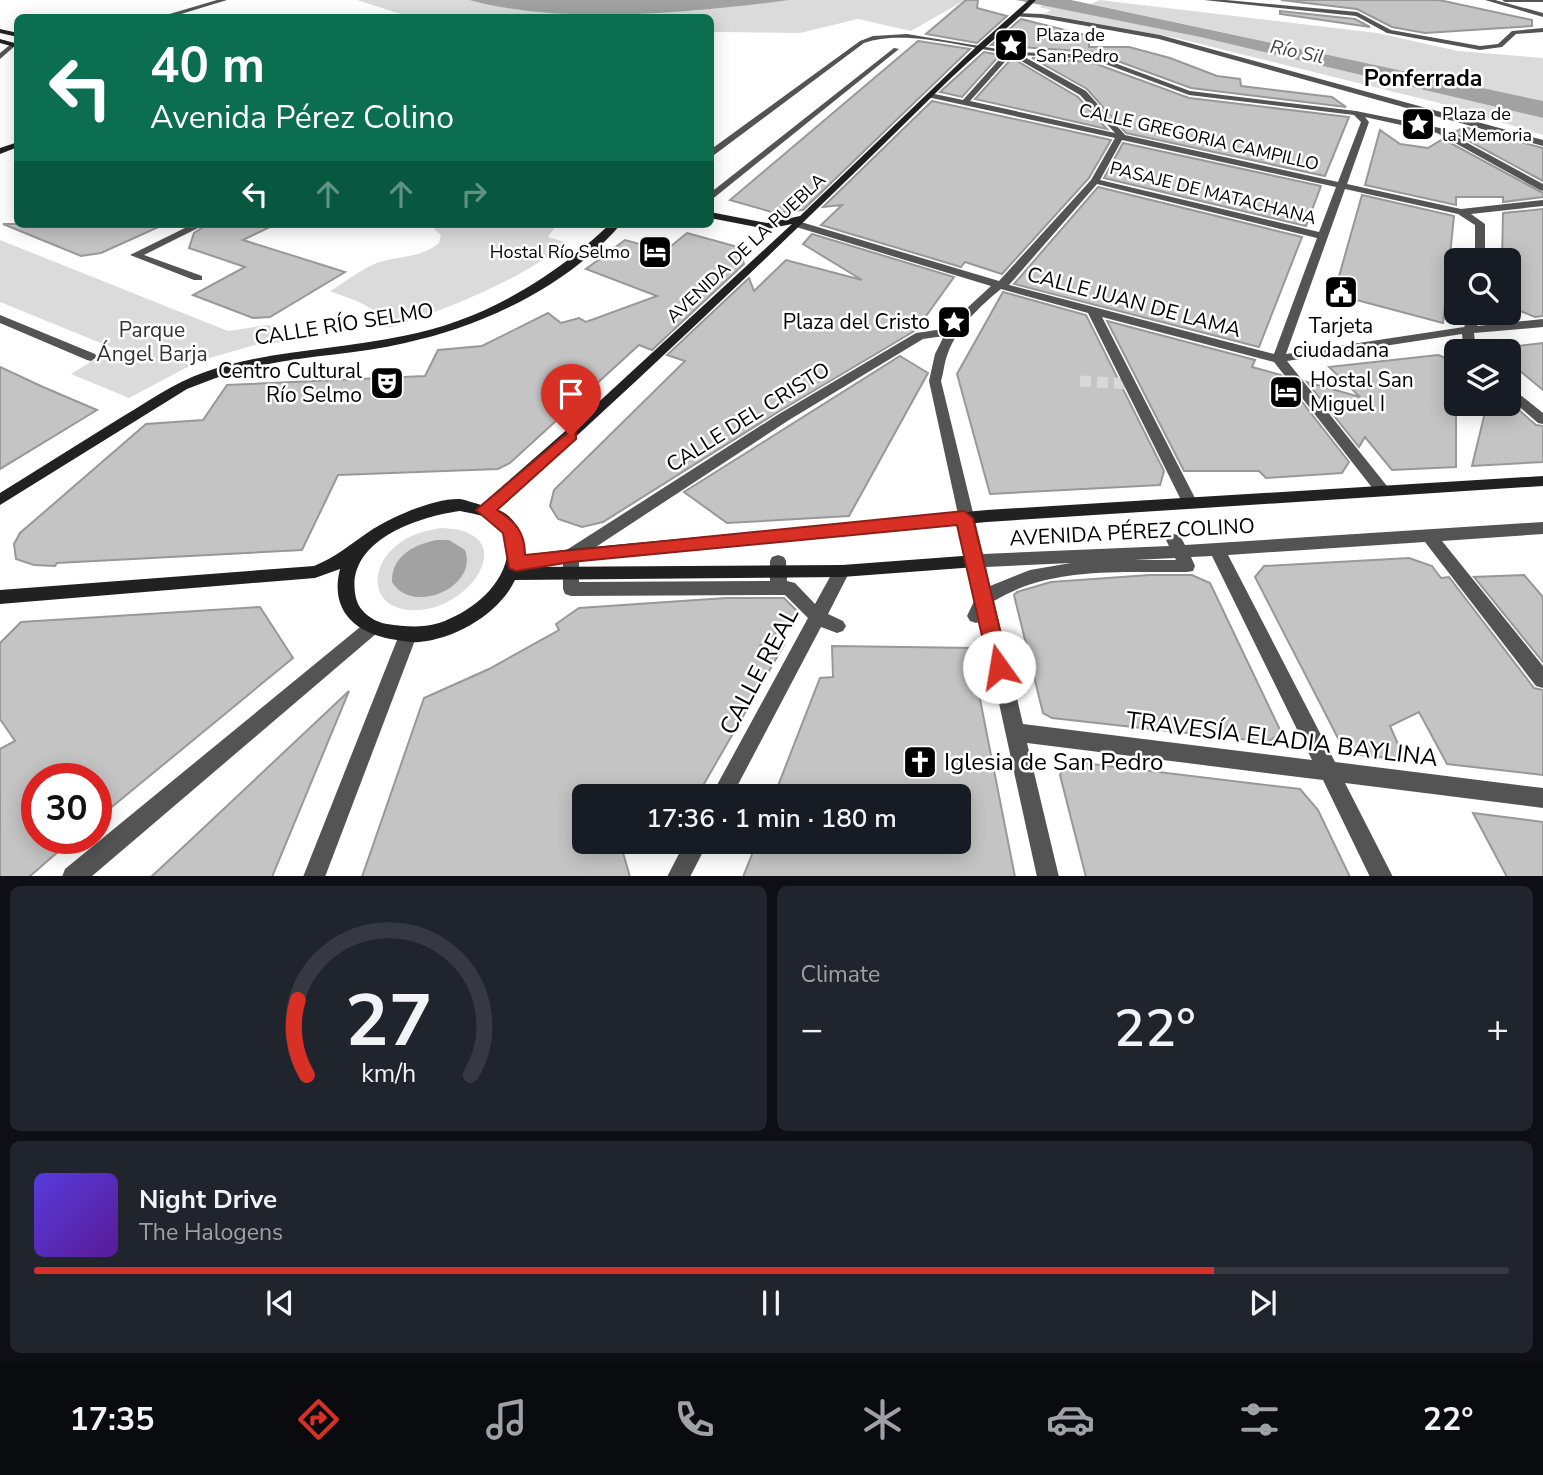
<!DOCTYPE html>
<meta charset="utf-8">
<style>
body{margin:0;font-family:"Nunito Sans",sans-serif;background:#20242c;color:#f1f3f6;height:100vh;display:flex;flex-direction:column;font-size:26px;white-space:nowrap}
*{box-sizing:border-box;margin:0}
p{font-size:23px;color:#9ea1a6}
.icon{flex:none;width:38px;height:38px;fill:none;stroke:currentColor;stroke-width:2;stroke-linecap:round;stroke-linejoin:round}
.map{position:relative;height:876px;overflow:hidden}
.details{display:flex;flex-direction:column;gap:10px;padding:10px;background:#0d0f14;flex:1}
.details>*{flex:none}
.guide{position:absolute;left:14px;top:14px;width:700px;height:214px;border-radius:10px;box-shadow:0 4px 18px #0003;background:#0b6e4f;color:#fff;overflow:hidden}
.tools{position:absolute;left:1444px;top:248px;display:grid;gap:14px}
.tools a{display:grid;place-items:center;width:77px;height:77px;border-radius:10px;background:#171b24;box-shadow:0 4px 18px #0003;font-size:35px}
.speed{position:absolute;left:21px;top:763px;display:flex;gap:14px;font-size:35px;font-weight:700;text-align:center}
.speed>*{display:grid;place-content:center;width:91px;height:91px;border-radius:50%;background:#171b24;box-shadow:0 4px 18px #0003;line-height:1}
.speed .limit{border:10px solid #d22;background:#fff;color:#111}
.pin{position:absolute;display:grid;place-items:center;width:60px;height:60px;color:#fff;margin:-72px -30px;border-radius:50% 50% 50% 0;rotate:-45deg;box-shadow:0 0 7px #0007}
.pin .icon{rotate:45deg}
.me{position:absolute;width:77px;margin:-38px;rotate:347deg;stroke-linejoin:round;filter:drop-shadow(0 0 5px #0008)}
.turn{display:flex;align-items:center;gap:24px;height:147px;padding:0 21px;font-size:32px}
.turn .icon{width:91px;height:91px;stroke-width:2.5}
.turn b{display:block;font-size:49px;line-height:60px}
.lanes{display:flex;align-items:center;height:66px;padding:0 21px;background:#0003;justify-content:center;gap:35px;direction:ltr}
.lanes .off{opacity:.35}
.big{font-size:52px;font-weight:600;line-height:1.1}
.details .tile{flex:1;display:flex;flex-direction:column;justify-content:center;gap:10px;min-width:0;padding:0 24px;border-radius:10px;background:#20242c}
.details .dial{align-items:center;gap:0}
.dial svg{height:182px;overflow:visible;fill:none;stroke:#363941;stroke-width:7;stroke-linecap:round;text-anchor:middle}
.dial text{fill:#f1f3f6;stroke:none}
.song{display:flex;align-items:center;gap:21px}
.cover{width:84px;height:84px;border-radius:10px;background:linear-gradient(135deg,hsl(250 70% 55%),hsl(270 70% 35%))}
.played{height:7px;border-radius:4px;background:linear-gradient(90deg,#d93025 80%,#363941 80%)}
.keys{display:flex;justify-content:space-around;direction:ltr}
.heat{display:flex;justify-content:space-between;align-items:center;font-size:38px;direction:ltr}
.details .tiles{flex:1;display:grid;gap:10px;grid-template-columns:1fr 1fr}
.tile:last-child{grid-column:span 2}
.trip{position:absolute;left:572px;top:784px;width:399px;height:70px;border-radius:10px;background:#171b24;box-shadow:0 4px 18px #0003;font-weight:600;line-height:70px;text-align:center}
.menu{display:flex;height:112px;justify-content:space-around;align-items:center;background:#090b0e;color:#9ea1a6}
.menu .icon{width:49px;height:49px}
.menu .current{color:#d93025}
.menu b{font-size:32px;color:#f1f3f6}
.map>svg:first-child{display:block}
</style>
<div class="map">
<svg width="1543" height="877" viewBox="0 0 1543 877">
<rect width="100%" height="100%" fill="#fff"/>
<g fill="#dbdbdb">
<polygon points="357,0 469,0 519,10 597,13 692,11 790,0 965,0 911,31 858,19 800,33 711,32 710,18 410,17"/>
<polygon points="1100,0 1377,33 1458,51 1543,58 1543,101 1091,4"/>
<polygon points="1043,5 1200,37 1543,118 1543,135 1439,103 1176,38 1044,14 1051,10 1039,7"/>
<path d="M443,224H557L548,237L568,243C513,283 453,307 389,328C376,305 353,300 330,291C346,282 366,265 383,261C404,256 421,257 439,243L441,235L434,229Z"/>
<polygon points="0,240 228,331 268,325 305,340 255,345 199,361 129,398 71,374 113,348 0,302"/>
<path d="M440,528C526,529 470,615 410,610C370,607 369,568 396,546C408,535 424,531 440,528Z"/>
</g>
<g fill="#a2a2a2">
<path d="M469,0H790C695,12 563,26 469,0Z"/>
<polygon points="1016,0 1071,0 1543,101 1543,118 1200,37"/>
<path d="M437,540H449L465,550C479,587 412,616 392,582C391,556 415,544 437,540Z"/>
</g>
<g fill="#c4c4c4" stroke="#989898" stroke-width="2">
<polygon points="966,0 978,0 977,8 1007,16 977,43 926,34"/>
<polygon points="1281,0 1439,0 1532,20 1532,26 1425,33 1392,27 1357,9"/>
<polygon points="1280,11 1355,19 1370,27 1280,14"/>
<polygon points="1021,19 1089,36 1089,47 1129,47 1170,58 1217,76 1240,79 1241,86 1332,97 1346,107 1191,88 1093,52 991,45"/>
<polygon points="918,41 970,49 803,210 775,213 730,200"/>
<polygon points="984,52 1000,55 962,97 940,92"/>
<polygon points="1012,58 1078,97 1107,129 975,99"/>
<polygon points="1032,58 1091,62 1189,98 1349,117 1325,176 1126,133 1087,89"/>
<polygon points="932,101 1111,140 1089,178 1002,274 965,262 961,267 821,225 842,205 823,207"/>
<polygon points="1464,127 1543,148 1543,181 1454,133"/>
<polygon points="1380,130 1400,144 1428,148 1443,139 1543,193 1543,197 1503,202 1503,197 1456,197 1456,205 1365,185"/>
<polygon points="1123,143 1321,186 1306,226 1104,178"/>
<polygon points="1098,187 1302,237 1259,347 1014,284"/>
<polygon points="1362,195 1454,216 1443,323 1334,294"/>
<polygon points="1543,209 1543,316 1535,317 1508,306 1508,261 1502,261 1503,213"/>
<polygon points="3,224 165,224 101,253 81,256"/>
<polygon points="208,224 276,224 243,240 345,272 270,317 253,318 193,295 245,267 189,248 194,233"/>
<polygon points="687,233 738,247 744,264 652,350 639,345 510,463 498,469 338,475 302,550 57,563 55,566 34,565 16,559 14,544 20,533 146,424 203,420 227,385 425,376 438,350 482,346 548,313 561,323 579,318 586,322 657,296 586,269 625,240 665,251"/>
<polygon points="812,234 954,277 916,330 778,412 603,522 582,527 558,519 550,506 554,490 685,361 667,355 749,278 754,291 786,260 862,280 803,244"/>
<polygon points="1003,292 1086,315 1164,471 1160,485 990,494 957,374"/>
<polygon points="1107,321 1255,360 1252,367 1281,375 1349,462 1342,473 1266,478 1259,471 1184,471"/>
<polygon points="1543,343 1543,390 1508,361 1508,352 1494,349"/>
<polygon points="1438,355 1456,362 1456,467 1392,470 1365,437 1359,447 1307,382 1360,397 1329,367"/>
<polygon points="900,356 928,373 849,516 727,523 684,492"/>
<polygon points="0,367 43,387 97,410 0,469"/>
<polygon points="1487,404 1512,404 1536,425 1543,426 1543,462 1472,466"/>
<polygon points="1409,558 1432,566 1441,578 1449,577 1534,688 1543,690 1543,775 1447,764 1419,712 1390,726 1405,760 1361,755 1340,742 1255,577 1264,566"/>
<polygon points="1150,575 1192,575 1210,583 1281,732 1268,742 1052,718 1043,713 1014,595 1017,592 1051,582"/>
<polygon points="1524,575 1543,597 1543,662 1474,577"/>
<polygon points="726,598 784,598 800,614 761,645 784,645 697,796 584,796 584,842 597,842 595,850 622,849 630,877 362,877 424,698 489,669 559,630 556,624 579,608"/>
<polygon points="260,607 293,658 96,820 96,779 37,779 37,838 74,838 29,877 0,877 0,749 15,741 0,719 0,643 21,622"/>
<polygon points="832,646 976,648 983,684 977,684 1015,877 743,877 757,842 959,842 959,796 774,796 820,678 833,677"/>
<polygon points="349,691 272,877 151,877 196,835"/>
<polygon points="1067,761 1300,789 1318,810 1350,877 1086,877 1060,775"/>
<polygon points="1473,813 1543,822 1543,877 1507,877"/>
</g>
<g fill="none" stroke-linecap="round" stroke-linejoin="round">
<polyline stroke="#d9d9d9" stroke-width="11" stroke-dasharray="11 6" stroke-linecap="butt" points="1080,381 1130,384"/>
<g fill="#545454" fill-rule="evenodd">
<polygon points="217,0 227,0 168,18 156,18"/>
<polygon points="1204,0 1226,0 1357,12 1391,30 1480,46 1498,44 1512,31 1543,28 1543,32 1516,34 1502,47 1480,50 1387,33 1356,16"/>
<polygon points="1485,0 1495,0 1543,13 1543,17"/>
<polygon points="1502,0 1543,0 1543,2 1505,2"/>
<polygon points="1016,13 1042,14 1160,35 1543,140 1543,146 1159,39 1042,18 1014,16"/>
<path d="M907,34L1016,52L1093,55L1190,91L1356,111L1440,128L1543,184V191L1540,190L1437,133L1365,117L1369,122L1347,184L1461,209L1543,200V206L1471,214L1485,224V261H1475V225L1458,214L1345,189L1286,354L1464,327L1472,313H1484L1477,326L1543,319V327L1474,333L1476,352H1464L1462,334L1287,361L1387,486L1389,490L1387,494H1377L1274,362L1102,317L1197,502L1194,506H1184L1088,313L1001,289C980,306 957,328 948,353C944,362 944,372 941,381L983,554L1169,546L1166,540L1168,536L1174,534L1180,536L1185,545L1543,522V534L1442,541L1543,666V688L1536,686L1425,542L1228,555L1335,762L1543,788V808L1345,783L1393,877H1370L1323,780L1027,743L1059,877H1037L981,621L976,623L970,621L967,616L976,597L929,381L935,354L944,336L923,339L789,420L579,558V582L770,581V561L772,557L778,555L784,557L786,561L787,581L795,583L815,604L836,566L842,565L848,566L850,571L828,614L843,621L846,626L843,631L837,633L821,627L732,796H711L808,618L785,595L571,596L565,594L563,589V555L565,551L779,414L916,333L950,328L965,310L991,286L793,226V222H801L999,281L1091,180L1115,138L927,97L926,95L930,93L963,100L1005,53C964,47 904,29 864,43L710,158V150L860,41L873,36ZM1011,55L1080,95L1115,133L970,101ZM1021,55L1092,59L1189,95L1354,115L1361,122L1338,182L1125,135L1086,91ZM1122,140L1336,187L1319,232L1100,180ZM1097,184L1317,238L1274,354L1009,285ZM1212,556L1312,760L1023,724L994,601C1051,566 1122,573 1187,572L1193,571L1195,566L1191,557ZM1175,558L1176,560H1134ZM1071,563L1030,570L990,586L986,567Z"/>
<polygon points="11,44 16,45 0,59 0,53"/>
<polygon points="894,48 899,49 710,201 710,193"/>
<polygon points="193,224 206,224 144,255 202,276 202,280 194,280 130,255"/>
<polygon points="0,315 95,354 97,357 91,361 87,360 0,323"/>
<polygon points="1508,385 1543,413 1543,424 1538,423 1508,397"/>
<polygon points="371,621 377,623 380,628 377,633 91,877 62,877 65,869 365,623"/>
<polygon points="408,628 414,630 417,635 325,877 303,877 399,635 402,630"/>
<polygon points="685,842 708,842 690,877 667,877"/>
</g>
<g fill="#212121" fill-rule="evenodd">
<path d="M1029,0H1036C1009,28 978,52 950,79C801,226 651,370 496,509C517,516 523,536 524,555L571,549L987,510L1543,476V486L987,522L571,561L529,567L842,565L976,555L982,557L984,561L982,565L976,567L842,577L515,580C499,614 455,639 419,642C412,643 404,641 397,640C357,635 329,612 340,569L315,578L0,604V590L314,566C337,557 353,542 373,529C394,516 435,498 460,499C466,500 474,503 481,505L602,399L792,224L767,229L710,218V212L767,223L800,216L976,47ZM460,511C469,513 482,515 491,519C499,524 507,535 508,544C509,579 479,606 449,619C429,629 408,627 387,624C374,622 359,612 356,598C343,542 416,517 460,511Z"/>
<polygon points="0,29 18,33 18,37 0,33"/>
<polygon points="0,39 18,44 18,48 0,43"/>
<polygon points="18,142 18,147 0,154 0,148"/>
<path d="M610,224H621C568,286 484,326 405,343C358,354 310,355 263,365C236,370 212,379 187,389L0,505V493C39,469 78,444 117,420C146,403 173,383 205,372C269,350 337,350 403,336C482,321 552,279 610,224Z"/>
</g>
</g>
<path fill="#d93025" stroke="#8d1f18" stroke-width="2" d="M571,430L576,432V439L497,510C515,522 525,531 525,555L964,511L973,518L1009,667L1006,673L999,676L992,673L989,667L957,525L571,562L516,571L509,568L503,533L476,510Z"/>
<defs>
<g id="sight-square" transform="scale(1.75)"><rect x="-9" y="-9" width="18" height="18" rx="4" fill="#000" stroke="#fff"/><path d="M0-6L1.8-2.2L6-1.7L2.9 1.2L3.7 5.4L0 3.3L-3.7 5.4L-2.9 1.2L-6-1.7L-1.8-2.2Z" fill="#fff"/></g>
<g id="hotel-square" transform="scale(1.75)"><rect x="-9" y="-9" width="18" height="18" rx="4" fill="#000" stroke="#fff"/><path d="M-6-4.5h1.5V1H6V5H4.5V3h-9V5H-6ZM-4 0a1.8 1.8 0 1 1 3.6 0ZM.5 0V-2.5h3Q6-2.5 6 0Z" fill="#fff"/></g>
<g id="civic-square" transform="scale(1.75)"><rect x="-9" y="-9" width="18" height="18" rx="4" fill="#000" stroke="#fff"/><path d="M-.6-6.5H3V-4.5H.6V-3L4-1V1h2V6H-6V1h2V-1L-.6-3ZM-1.2 2.5V6h2.4V2.5Z" fill="#fff"/></g>
<g id="theatre-square" transform="scale(1.75)"><rect x="-9" y="-9" width="18" height="18" rx="4" fill="#000" stroke="#fff"/><path d="M-5-5.5Q0-4 5-5.5V0Q5 5 0 6Q-5 5-5 0ZM-3.3-2.5H-1v1.5H-3.3ZM1-2.5H3.3v1.5H1ZM-2.8 1Q0 5.5 2.8 1Z" fill="#fff"/></g>
<g id="church-square" transform="scale(1.75)"><rect x="-9" y="-9" width="18" height="18" rx="4" fill="#000" stroke="#fff"/><path d="M-1.2-6h2.4v3.5h3.3v2.4h-3.3V6h-2.4V-.1h-3.3v-2.4h3.3Z" fill="#fff"/></g>
</defs>
<g fill-rule="evenodd">
<use href="#sight-square" x="1011" y="45"/>
<use href="#sight-square" x="1418" y="124"/>
<use href="#hotel-square" x="655" y="252"/>
<use href="#civic-square" x="1341" y="292"/>
<use href="#sight-square" x="954" y="322"/>
<use href="#theatre-square" x="387" y="383"/>
<use href="#hotel-square" x="1286" y="392"/>
<use href="#church-square" x="920" y="762"/>
</g>
<g text-anchor="middle" dominant-baseline="central" stroke-width="5" stroke-linejoin="round" paint-order="stroke">
<g font-size="18" fill="#000" stroke="#fff" text-anchor="start">
<text x="1036" y="35">Plaza de<tspan x="1036" dy="21">San Pedro</tspan></text>
<text x="1442" y="114">Plaza de<tspan x="1442" dy="21">la Memoria</tspan></text>
<text x="630" y="252" text-anchor="end">Hostal Río Selmo</text>
</g>
<g font-size="18" fill="#000" stroke="#fff">
<text transform="translate(1199 137) rotate(13)">CALLE GREGORIA CAMPILLO</text>
<text transform="translate(1213 193) rotate(14)">PASAJE DE MATACHANA</text>
<text transform="translate(746 248) rotate(-43)">AVENIDA DE LA PUEBLA</text>
</g>
<g font-size="19" font-style="italic" fill="#434343" stroke="#fff">
<text transform="translate(1297 52) rotate(12)">Río Sil</text>
</g>
<g font-size="21" fill="#000" stroke="#fff">
<text transform="translate(1134 302) rotate(15)">CALLE JUAN DE LAMA</text>
<text transform="translate(344 324) rotate(-9)">CALLE RÍO SELMO</text>
<text transform="translate(748 417) rotate(-32)">CALLE DEL CRISTO</text>
<text transform="translate(1132 532) rotate(-3)">AVENIDA PÉREZ COLINO</text>
</g>
<g font-size="21" fill="#000" stroke="#fff" text-anchor="end">
<text x="930" y="322">Plaza del Cristo</text>
<text x="1341" y="326" text-anchor="middle">Tarjeta<tspan x="1341" dy="24">ciudadana</tspan></text>
<text x="362" y="371">Centro Cultural<tspan x="362" dy="24">Río Selmo</tspan></text>
<text x="1310" y="380" text-anchor="start">Hostal San<tspan x="1310" dy="24">Miguel I</tspan></text>
</g>
<g font-size="21" fill="#323232" stroke="#fff">
<text x="152" y="330">Parque<tspan x="152" dy="24">Ángel Barja</tspan></text>
</g>
<g font-size="23" font-weight="bold" fill="#000" stroke="#fff">
<text x="1423" y="78">Ponferrada</text>
</g>
<g font-size="24" fill="#000" stroke="#fff">
<text transform="translate(759 671) rotate(-62)">CALLE REAL</text>
<text transform="translate(1282 739) rotate(7)">TRAVESÍA ELADIA BAYLINA</text>
</g>
<g font-size="24" fill="#000" stroke="#fff" text-anchor="start">
<text x="944" y="762">Iglesia de San Pedro</text>
</g>
</g>
</svg>
<div class="tools">
<a><svg class="icon" aria-label="search" viewBox="0 0 24 24"><circle cx="10" cy="10" r="6"/><path d="M15 15l6 6"/></svg></a>
<a><svg class="icon" aria-label="layers" viewBox="0 0 24 24"><path d="M12 4l9 5-9 5-9-5zM3 14l9 5 9-5"/></svg></a>
</div>
<div class="speed"><div class="limit">30</div></div>
<div class="pin" style="left:571px;top:436px;background:#d93025"><svg class="icon" aria-label="arrive" viewBox="0 0 24 24"><path d="M6 21V4h12l-3 4 3 4H6"/></svg></div>
<svg class="me" style="left:999px;top:667px" viewBox="-20 -20 40 40"><circle r="19" fill="#fff"/><path d="M0-13L10 11 0 6-10 11z" fill="#d93025"/></svg>
<div class="trip">17:36 · 1 min · 180 m</div>
<div class="guide">
<div class="turn"><svg class="icon" aria-label="left" viewBox="0 0 24 24"><path d="M17 20v-9H6M10 6l-5 5 5 5"/></svg><div><b>40 m</b>Avenida Pérez Colino</div></div>
<div class="lanes"><svg class="icon" aria-label="left" viewBox="0 0 24 24"><path d="M17 20v-9H6M10 6l-5 5 5 5"/></svg><svg class="icon off" aria-label="ahead" viewBox="0 0 24 24"><path d="M12 20V5M6 11l6-6 6 6"/></svg><svg class="icon off" aria-label="ahead" viewBox="0 0 24 24"><path d="M12 20V5M6 11l6-6 6 6"/></svg><svg class="icon off" aria-label="right" viewBox="0 0 24 24"><path d="M7 20v-9h11M14 6l5 5-5 5"/></svg></div>
</div>
</div>
<section class="details">
<div class="tiles">
<div class="tile dial"><svg viewBox="0 0 100 80">
<path d="M14 69A42 42 0 1 1 86 69"/>
<path d="M14 69A42 42 0 0 1 10 36" stroke="#d93025"/>
<text x="50" y="56" font-size="32" font-weight="700">27</text>
<text x="50" y="72" font-size="11">km/h</text>
</svg></div>
<div class="tile"><p>Climate</p>
<div class="heat"><a>−</a><b class="big">22°</b><a>+</a></div>
</div>
<div class="tile">
<div class="song"><i class="cover"></i><div><b>Night Drive</b><p>The Halogens</p></div></div>
<div class="played"></div>
<div class="keys"><svg class="icon" aria-label="previous" viewBox="0 0 24 24"><path d="M18 5L8 12l10 7zM5 5v14"/></svg><svg class="icon" aria-label="pause" viewBox="0 0 24 24"><path d="M8 5v14M16 5v14"/></svg><svg class="icon" aria-label="next" viewBox="0 0 24 24"><path d="M6 5l10 7-10 7zM19 5v14"/></svg></div>
</div>
</div>
</section>
<nav class="menu">
<b>17:35</b>
<svg class="icon current" aria-label="directions" viewBox="0 0 24 24"><path d="M12 3l9 9-9 9-9-9zM9 14v-3h6M13 9l2 2-2 2"/></svg>
<svg class="icon" aria-label="music" viewBox="0 0 24 24"><path d="M9 18V5l10-2v13"/><circle cx="6" cy="18" r="3"/><circle cx="16" cy="16" r="3"/></svg>
<svg class="icon" aria-label="phone" viewBox="0 0 24 24"><path d="M5 4h4l2 5-3 2q2 4 5 5l2-3 5 2v4C11 20 4 13 5 4z"/></svg>
<svg class="icon" aria-label="climate" viewBox="0 0 24 24"><path d="M12 3v18M4 7l16 10M4 17L20 7"/></svg>
<svg class="icon" aria-label="car" viewBox="0 0 24 24"><path d="M5 17H2v-5l4-1 3-4h7l3 4 3 1v5h-3M9 17h6M6 11h13"/><circle cx="7" cy="17" r="2"/><circle cx="17" cy="17" r="2"/></svg>
<svg class="icon" aria-label="filters" viewBox="0 0 24 24"><path d="M4 7h16M4 17h16"/><circle cx="9" cy="7" r="2"/><circle cx="15" cy="17" r="2"/></svg>
<b>22°</b>
</nav>
